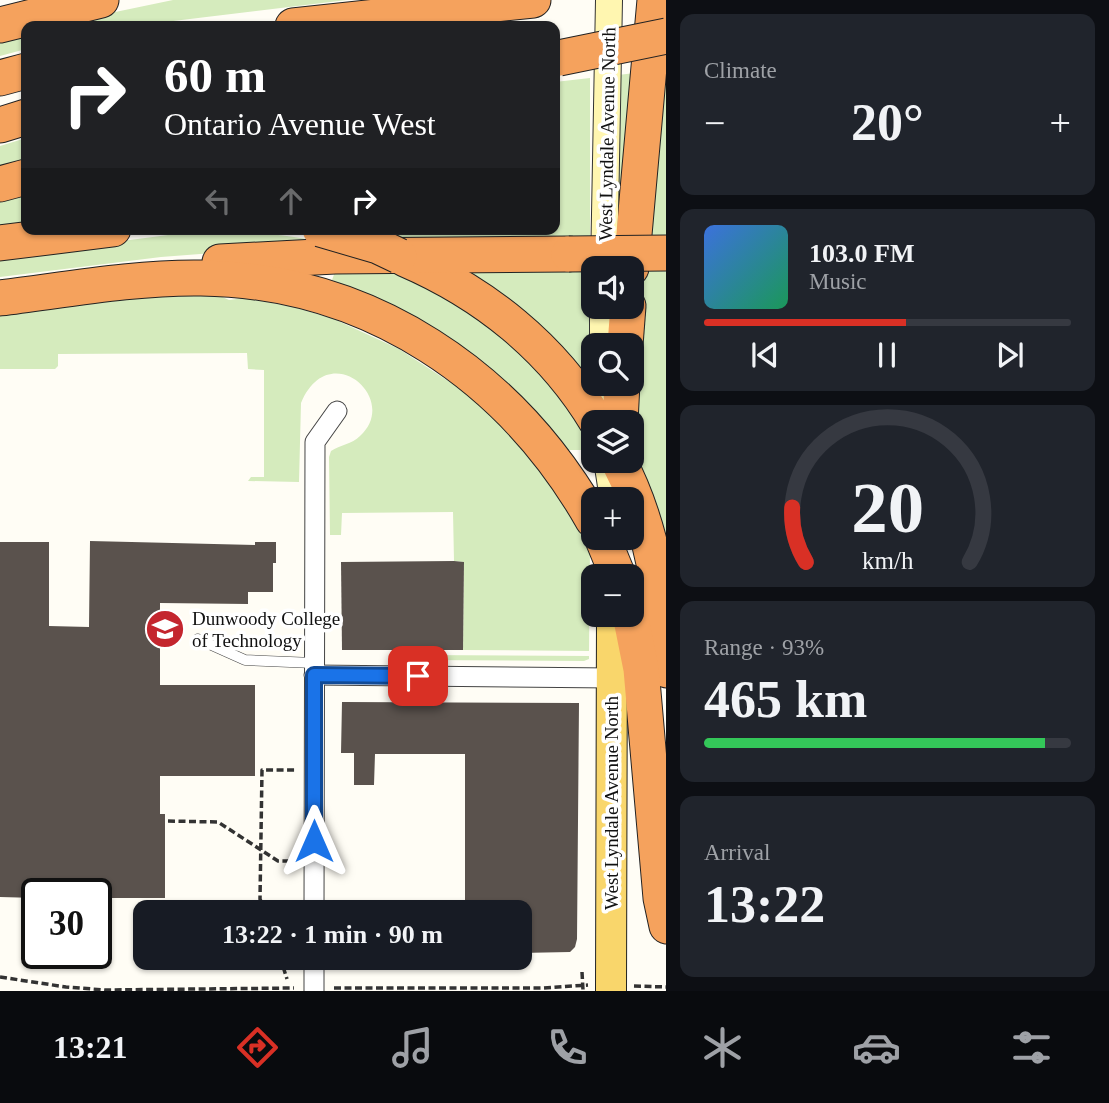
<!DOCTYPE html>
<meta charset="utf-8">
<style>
body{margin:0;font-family:Georgia,serif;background:#20242c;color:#f1f3f6;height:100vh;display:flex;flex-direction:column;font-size:26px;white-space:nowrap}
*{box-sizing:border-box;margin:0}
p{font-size:23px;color:#9ea1a6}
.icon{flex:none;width:38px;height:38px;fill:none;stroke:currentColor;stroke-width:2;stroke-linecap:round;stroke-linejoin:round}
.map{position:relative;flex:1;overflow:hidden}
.side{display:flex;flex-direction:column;gap:14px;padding:14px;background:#0d0f14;width:443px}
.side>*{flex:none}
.hud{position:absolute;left:21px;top:21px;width:539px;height:214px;border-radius:14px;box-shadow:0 2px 5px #0004;background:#202124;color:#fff;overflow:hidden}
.controls{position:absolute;left:581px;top:256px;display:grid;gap:14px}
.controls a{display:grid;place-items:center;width:63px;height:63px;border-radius:14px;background:#171b24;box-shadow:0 2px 5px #0004;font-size:35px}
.speed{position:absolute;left:21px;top:878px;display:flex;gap:14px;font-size:35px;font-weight:700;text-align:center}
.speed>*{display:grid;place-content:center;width:91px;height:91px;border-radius:50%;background:#171b24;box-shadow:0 2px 5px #0004;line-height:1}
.speed .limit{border:4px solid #111;border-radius:10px;background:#fff;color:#111}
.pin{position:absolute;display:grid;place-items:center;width:60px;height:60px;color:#fff;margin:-30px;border-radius:14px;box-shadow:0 4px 10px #0006}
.me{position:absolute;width:77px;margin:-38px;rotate:0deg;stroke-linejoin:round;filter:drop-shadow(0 0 5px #0008)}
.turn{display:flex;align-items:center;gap:24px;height:147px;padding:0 28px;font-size:32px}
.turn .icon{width:91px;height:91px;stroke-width:2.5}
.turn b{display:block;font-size:49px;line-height:60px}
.lanes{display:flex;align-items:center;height:66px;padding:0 28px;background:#0003;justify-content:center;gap:35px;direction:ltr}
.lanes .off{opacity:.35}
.big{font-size:52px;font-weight:600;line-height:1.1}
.side .card{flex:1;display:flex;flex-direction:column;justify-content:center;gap:10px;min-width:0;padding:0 24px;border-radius:14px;background:#20242c}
.side .dial{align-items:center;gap:0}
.dial svg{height:182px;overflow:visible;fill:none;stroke:#363941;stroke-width:7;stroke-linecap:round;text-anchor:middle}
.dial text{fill:#f1f3f6;stroke:none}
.song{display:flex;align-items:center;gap:21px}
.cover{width:84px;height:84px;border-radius:10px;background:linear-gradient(135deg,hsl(220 70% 55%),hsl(150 70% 35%))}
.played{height:7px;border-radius:4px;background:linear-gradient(90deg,#d93025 55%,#363941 55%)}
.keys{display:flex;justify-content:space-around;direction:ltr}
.heat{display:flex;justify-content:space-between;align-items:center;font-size:38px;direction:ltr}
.charge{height:10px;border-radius:5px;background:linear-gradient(90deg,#34c759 93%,#363941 0)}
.trip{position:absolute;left:133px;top:900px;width:399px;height:70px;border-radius:14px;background:#171b24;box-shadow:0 2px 5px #0004;font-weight:600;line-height:70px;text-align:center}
.tab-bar{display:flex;height:112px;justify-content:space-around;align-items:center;background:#090b0e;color:#9ea1a6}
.tab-bar .icon{width:49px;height:49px}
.tab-bar .current{color:#d93025}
.tab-bar b{font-size:32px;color:#f1f3f6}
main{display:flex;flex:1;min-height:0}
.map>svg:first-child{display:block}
</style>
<main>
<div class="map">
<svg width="667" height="991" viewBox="0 0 667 991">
<rect width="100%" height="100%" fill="#fffdf5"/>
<g fill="#d5ebbd">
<polygon points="173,0 347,0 132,26 48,26"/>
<polygon points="26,31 26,49 0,56 0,38"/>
<polygon points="666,69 666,241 645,241"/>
<polygon points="635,73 622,218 614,218 618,75"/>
<polygon points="590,78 590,241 402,243 365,229 555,229 555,82"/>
<polygon points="26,138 26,165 0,173 0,146"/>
<polygon points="26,190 26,229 0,232 0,198"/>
<path d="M191,232C239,231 284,233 331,244L161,257L0,277V257Z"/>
<polygon points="590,265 590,391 451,267"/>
<polygon points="645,265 666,265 666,566 633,464 635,389"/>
<polygon points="397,267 429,282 534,362 590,435 589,444 584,443 581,450 567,450 440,333 397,307 332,280 336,269"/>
<path d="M165,295L220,296L229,300L244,298L294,307L334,319L399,349L462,390L492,416L533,458L578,524L590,546L589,651L463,650L464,562L454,561L453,512L342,513L341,535H330L329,457L331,451C340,445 352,444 360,436C401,399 329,336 301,403L299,482L248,481L251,477H264V370L248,369L247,353L58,354V366L55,369H0V314Z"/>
<polygon points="421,655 589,656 589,659 584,661 421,660"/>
</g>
<g fill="#5a524d">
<polygon points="90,541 255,545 255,542 276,542 276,563 273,563 273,592 248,592 248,604 160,603 160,685 255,685 255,776 160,776 160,814 165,814 165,898 96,898 96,894 37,894 37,898 0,897 0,542 49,542 49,626 89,627"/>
<polygon points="454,561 464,562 463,650 342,650 341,562"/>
<polygon points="342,702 579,703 577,939 575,947 570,952 520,953 520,912 465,912 465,754 375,754 374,785 354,785 354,753 341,753"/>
</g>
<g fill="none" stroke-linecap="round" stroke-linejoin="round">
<g stroke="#444" stroke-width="11">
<polyline id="lane" points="198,639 245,660 314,663"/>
</g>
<g stroke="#444" stroke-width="21">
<g id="street">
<polyline points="314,675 612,678"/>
<polyline points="314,912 315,442 337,411"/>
<polyline points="314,991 314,957"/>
</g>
</g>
<g stroke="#333" stroke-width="28">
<g id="secondary">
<polyline points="604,268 609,0"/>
<polyline points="603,345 603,306"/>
<polyline points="601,422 602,383"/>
<polyline points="607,460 613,499"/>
</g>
</g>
<g stroke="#222" stroke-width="32">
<polyline id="primary" points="611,991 612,614"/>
</g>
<g stroke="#222" stroke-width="37">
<g id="highway">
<polyline points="0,25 101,0"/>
<polyline points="293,26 533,0"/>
<polyline points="0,78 26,71"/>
<polyline points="0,125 26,117"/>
<polyline points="0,184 26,177"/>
<polyline points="0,243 113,229"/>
<path d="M405,259C484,293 552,347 597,422"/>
<polyline points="220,262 335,256 569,254"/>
<polyline points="631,268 655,0"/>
<path d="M0,298C65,290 135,277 201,278C370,280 511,376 593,520"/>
<polyline points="625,345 628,306"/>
<polyline points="620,422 622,383"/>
<path d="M618,460C653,526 662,596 667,670"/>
<polyline points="630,614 641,669 661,898 667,926"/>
</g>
</g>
<g stroke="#333" stroke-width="3.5" stroke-dasharray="7 3.5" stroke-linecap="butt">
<polyline points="168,821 218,822 278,861 296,861"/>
<polyline points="265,912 260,899 262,770 296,770"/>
<polyline points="280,957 287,979"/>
<polyline points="582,972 583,990"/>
<polyline points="0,977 66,987 105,990 294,988"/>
<polyline points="634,986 667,987"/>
<polyline points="334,988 544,988 588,985"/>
</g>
<use href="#lane" stroke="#fff" stroke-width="10"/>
<use href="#street" stroke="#fff" stroke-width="19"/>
<use href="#secondary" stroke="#fff6b0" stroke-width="26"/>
<use href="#primary" stroke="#f9d66b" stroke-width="30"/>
<use href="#highway" stroke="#f5a25d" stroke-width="35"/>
<g stroke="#222" stroke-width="37" stroke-linecap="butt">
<g id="highway-bridge">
<polyline points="559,58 667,36"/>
<polyline points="320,229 378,246 399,256"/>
<polyline points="569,254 667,253"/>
<polyline points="602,537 618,576"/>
</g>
</g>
<use href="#highway-bridge" stroke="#f5a25d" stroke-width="35"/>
</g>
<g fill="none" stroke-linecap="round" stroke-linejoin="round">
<g stroke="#114b97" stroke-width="18">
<polyline id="route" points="314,841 314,675 418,676"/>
</g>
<use href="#route" stroke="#1a73e8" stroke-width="12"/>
</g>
<defs>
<g id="university-disc" transform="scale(2.0125)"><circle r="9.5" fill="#c4262e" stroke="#fff"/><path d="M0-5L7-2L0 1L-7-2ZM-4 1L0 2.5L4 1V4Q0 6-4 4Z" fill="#fff"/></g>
</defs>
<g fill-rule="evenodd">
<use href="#university-disc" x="165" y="629"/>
</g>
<g text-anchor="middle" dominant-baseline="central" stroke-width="7" stroke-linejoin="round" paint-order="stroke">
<g font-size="19" fill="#111" stroke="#fff">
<text transform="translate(607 134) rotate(-89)">West Lyndale Avenue North</text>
<text transform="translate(611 803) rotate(-90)">West Lyndale Avenue North</text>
</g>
<g font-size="19" fill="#111" stroke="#fff" text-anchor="start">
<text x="192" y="618">Dunwoody College<tspan x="192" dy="22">of Technology</tspan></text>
</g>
</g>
</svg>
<div class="controls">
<a><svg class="icon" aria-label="sound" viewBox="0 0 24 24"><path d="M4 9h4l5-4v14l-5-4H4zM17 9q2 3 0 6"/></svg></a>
<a><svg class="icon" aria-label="search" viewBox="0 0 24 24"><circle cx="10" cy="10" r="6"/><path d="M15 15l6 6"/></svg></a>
<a><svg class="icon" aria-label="layers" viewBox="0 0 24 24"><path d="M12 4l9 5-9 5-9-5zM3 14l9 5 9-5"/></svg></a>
<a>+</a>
<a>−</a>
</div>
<div class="speed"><div class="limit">30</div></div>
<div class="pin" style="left:418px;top:676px;background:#d93025"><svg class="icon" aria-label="arrive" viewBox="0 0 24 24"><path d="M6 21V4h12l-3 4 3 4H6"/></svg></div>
<svg class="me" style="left:314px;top:841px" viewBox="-20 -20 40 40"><path d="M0-17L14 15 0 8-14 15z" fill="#1a73e8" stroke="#fff" stroke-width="4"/></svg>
<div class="trip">13:22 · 1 min · 90 m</div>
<div class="hud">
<div class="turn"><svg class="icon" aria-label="right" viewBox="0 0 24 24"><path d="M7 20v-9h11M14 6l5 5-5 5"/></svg><div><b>60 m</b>Ontario Avenue West</div></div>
<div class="lanes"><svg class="icon off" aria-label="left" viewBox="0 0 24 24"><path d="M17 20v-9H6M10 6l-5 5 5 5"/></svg><svg class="icon off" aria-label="ahead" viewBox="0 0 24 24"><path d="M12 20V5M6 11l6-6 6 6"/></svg><svg class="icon" aria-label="right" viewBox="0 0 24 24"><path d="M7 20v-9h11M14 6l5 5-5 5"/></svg></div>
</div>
</div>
<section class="side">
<div class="card"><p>Climate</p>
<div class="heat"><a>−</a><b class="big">20°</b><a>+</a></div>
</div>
<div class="card">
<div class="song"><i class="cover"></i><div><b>103.0 FM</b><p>Music</p></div></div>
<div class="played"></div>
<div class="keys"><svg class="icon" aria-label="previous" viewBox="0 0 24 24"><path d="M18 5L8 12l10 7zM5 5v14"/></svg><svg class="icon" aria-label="pause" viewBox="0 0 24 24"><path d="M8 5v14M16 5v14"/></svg><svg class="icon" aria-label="next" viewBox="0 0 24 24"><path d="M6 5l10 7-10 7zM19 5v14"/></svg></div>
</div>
<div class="card dial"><svg viewBox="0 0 100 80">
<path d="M14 69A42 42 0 1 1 86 69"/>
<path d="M14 69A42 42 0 0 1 8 45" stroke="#d93025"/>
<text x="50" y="56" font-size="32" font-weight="700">20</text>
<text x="50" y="72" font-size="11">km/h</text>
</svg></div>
<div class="card"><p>Range · 93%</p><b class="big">465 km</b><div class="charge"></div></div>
<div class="card"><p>Arrival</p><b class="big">13:22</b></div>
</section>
</main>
<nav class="tab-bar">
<b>13:21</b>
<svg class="icon current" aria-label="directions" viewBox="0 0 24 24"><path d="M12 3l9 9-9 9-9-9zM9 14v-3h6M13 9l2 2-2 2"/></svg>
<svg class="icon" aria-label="music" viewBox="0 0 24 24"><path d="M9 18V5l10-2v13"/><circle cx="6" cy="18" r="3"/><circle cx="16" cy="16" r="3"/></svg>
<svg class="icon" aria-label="phone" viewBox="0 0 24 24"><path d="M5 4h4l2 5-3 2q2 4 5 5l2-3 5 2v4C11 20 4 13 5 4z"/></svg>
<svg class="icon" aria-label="climate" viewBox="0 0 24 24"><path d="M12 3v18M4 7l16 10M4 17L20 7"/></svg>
<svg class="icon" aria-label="car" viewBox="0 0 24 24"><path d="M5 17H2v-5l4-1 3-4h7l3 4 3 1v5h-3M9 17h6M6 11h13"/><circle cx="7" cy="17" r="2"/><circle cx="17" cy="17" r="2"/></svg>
<svg class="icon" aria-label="filters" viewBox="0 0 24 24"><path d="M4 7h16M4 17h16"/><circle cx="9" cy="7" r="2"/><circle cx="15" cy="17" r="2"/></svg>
</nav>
